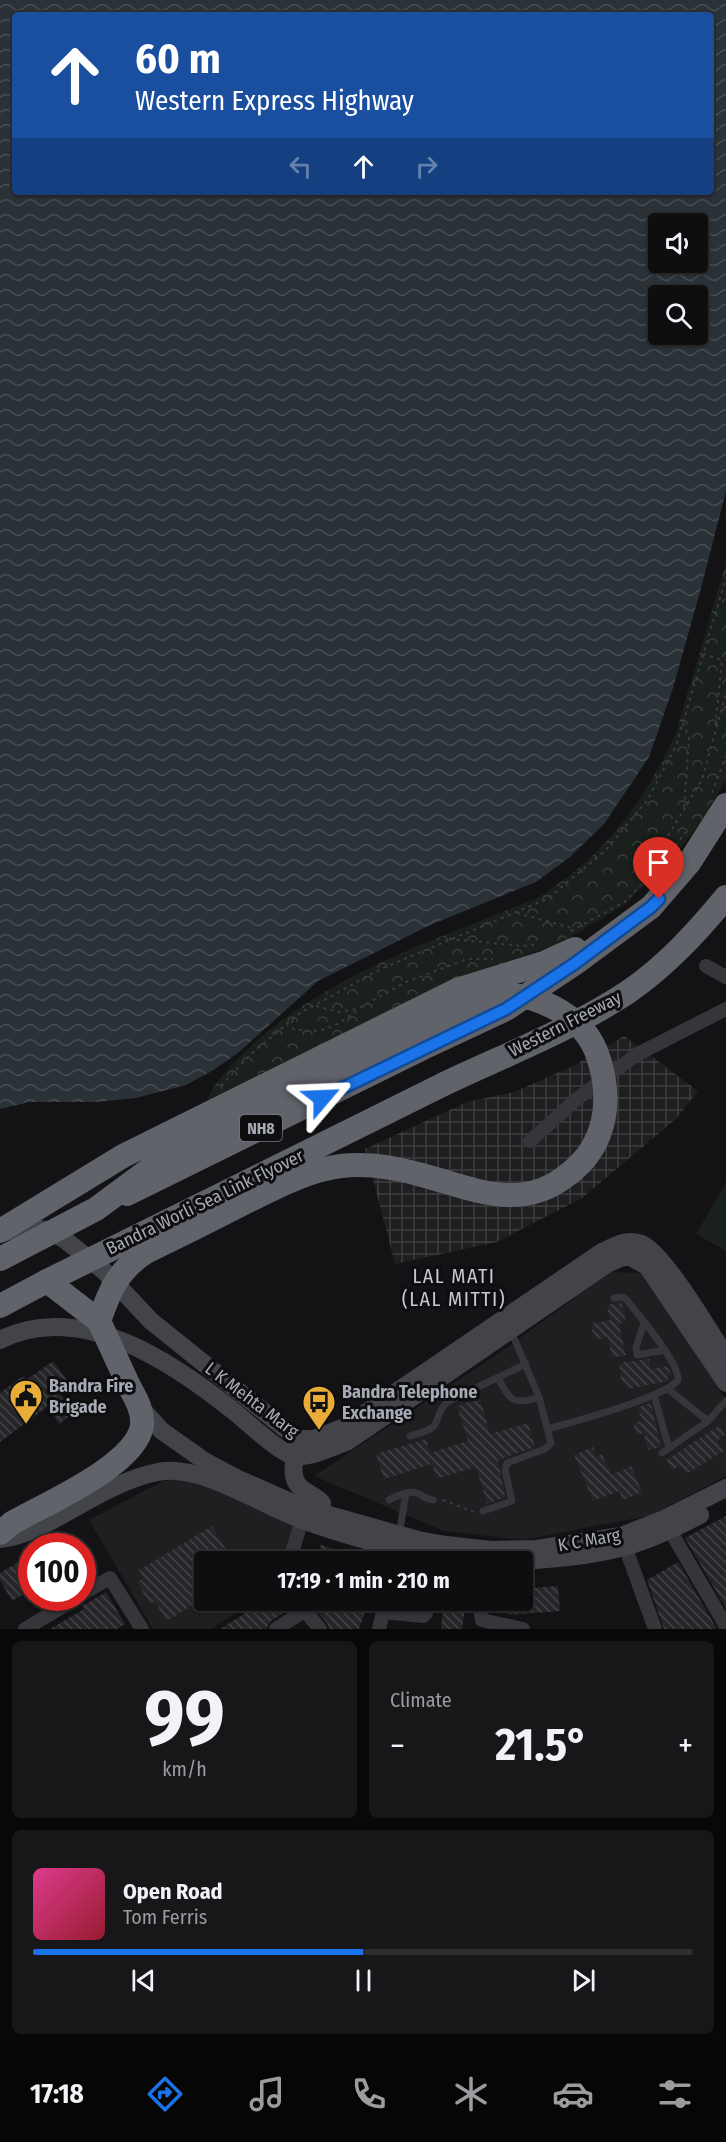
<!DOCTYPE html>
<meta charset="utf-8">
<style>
body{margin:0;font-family:"Fira Sans Condensed",sans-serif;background:#171719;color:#f1f3f6;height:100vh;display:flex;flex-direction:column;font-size:22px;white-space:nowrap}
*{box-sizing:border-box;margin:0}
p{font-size:20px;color:#9b9c9f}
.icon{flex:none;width:33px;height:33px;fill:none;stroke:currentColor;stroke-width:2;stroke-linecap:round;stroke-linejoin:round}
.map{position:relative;height:1629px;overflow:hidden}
.details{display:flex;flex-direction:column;gap:12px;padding:12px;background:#080809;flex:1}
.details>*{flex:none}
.top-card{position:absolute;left:12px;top:12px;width:702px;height:183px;border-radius:6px;box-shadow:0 2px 4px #0004,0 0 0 2px #2e2e30;background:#1a4fa0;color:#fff;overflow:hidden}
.buttons{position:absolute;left:648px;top:213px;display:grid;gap:12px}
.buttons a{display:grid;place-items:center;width:60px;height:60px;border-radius:6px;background:#0e0e10;box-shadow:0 2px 4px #0004,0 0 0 2px #2e2e30;font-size:30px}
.speed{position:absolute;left:18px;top:1533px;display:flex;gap:12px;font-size:30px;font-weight:700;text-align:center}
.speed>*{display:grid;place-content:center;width:78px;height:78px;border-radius:50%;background:#0e0e10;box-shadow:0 2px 4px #0004,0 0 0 2px #2e2e30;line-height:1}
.speed .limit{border:9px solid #d22;background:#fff;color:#111}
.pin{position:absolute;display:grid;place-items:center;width:51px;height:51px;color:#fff;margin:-62px -26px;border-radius:50% 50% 50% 0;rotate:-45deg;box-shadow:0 0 6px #0007}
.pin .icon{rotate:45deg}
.me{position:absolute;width:66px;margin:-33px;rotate:64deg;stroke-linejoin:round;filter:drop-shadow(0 0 4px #0008)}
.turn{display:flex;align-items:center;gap:21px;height:126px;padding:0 24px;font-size:27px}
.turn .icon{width:78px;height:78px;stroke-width:2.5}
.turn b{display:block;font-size:42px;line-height:51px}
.lanes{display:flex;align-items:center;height:57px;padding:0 24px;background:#0003;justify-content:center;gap:30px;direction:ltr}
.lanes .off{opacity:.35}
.big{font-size:45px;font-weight:700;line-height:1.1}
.details .card{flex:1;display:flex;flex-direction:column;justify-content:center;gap:9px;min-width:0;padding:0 21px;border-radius:9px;background:#171719}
.details .dial{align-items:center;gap:0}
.dial b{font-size:78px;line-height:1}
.song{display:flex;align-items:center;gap:18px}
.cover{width:72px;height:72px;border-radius:9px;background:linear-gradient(135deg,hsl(330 70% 55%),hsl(350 70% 35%))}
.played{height:6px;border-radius:3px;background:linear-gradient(90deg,#1a73e8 50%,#2e2e30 50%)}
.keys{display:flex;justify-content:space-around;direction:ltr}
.heat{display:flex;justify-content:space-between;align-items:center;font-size:33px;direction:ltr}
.details .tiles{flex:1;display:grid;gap:12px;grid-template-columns:1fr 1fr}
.card:last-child{grid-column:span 2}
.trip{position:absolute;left:194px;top:1551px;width:339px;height:60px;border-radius:6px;background:#0e0e10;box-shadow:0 2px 4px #0004,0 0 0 2px #2e2e30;font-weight:700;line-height:60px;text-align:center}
.tab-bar{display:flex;height:96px;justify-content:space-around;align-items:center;background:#060606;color:#9b9c9f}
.tab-bar .icon{width:42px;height:42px}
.tab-bar .on{color:#1a73e8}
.tab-bar b{font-size:27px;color:#f1f3f6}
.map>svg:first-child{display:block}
</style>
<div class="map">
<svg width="726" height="1629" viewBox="0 0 726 1629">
<defs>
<pattern id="industrial-grid" width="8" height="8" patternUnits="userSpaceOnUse" patternTransform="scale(1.5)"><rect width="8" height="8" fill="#1f1f22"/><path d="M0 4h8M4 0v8" fill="none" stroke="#3d3d40"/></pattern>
<pattern id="park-crowns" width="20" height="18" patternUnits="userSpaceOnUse" patternTransform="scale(1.5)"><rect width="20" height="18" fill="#1a201b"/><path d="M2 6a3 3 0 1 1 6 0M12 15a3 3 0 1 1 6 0" fill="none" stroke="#383e3a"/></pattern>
<pattern id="water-waves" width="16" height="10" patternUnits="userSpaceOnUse" patternTransform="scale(1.5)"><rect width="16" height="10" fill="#2a3238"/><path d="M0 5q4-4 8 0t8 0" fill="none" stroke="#464d53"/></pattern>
<pattern id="building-back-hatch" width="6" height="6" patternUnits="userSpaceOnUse" patternTransform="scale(1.5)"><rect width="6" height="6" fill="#262629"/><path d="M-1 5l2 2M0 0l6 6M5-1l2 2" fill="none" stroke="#424346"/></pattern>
</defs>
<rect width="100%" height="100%" fill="#131315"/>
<g fill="#1f1f22">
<polygon points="610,1272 644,1273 726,1400 726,1476 652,1515 524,1540 444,1531 314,1476 509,1346"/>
<polygon points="193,1478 294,1524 291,1561 204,1562 204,1600 254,1601 211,1629 153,1629 89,1520 163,1481"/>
</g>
<polygon fill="url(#industrial-grid)" points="624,1036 698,1091 676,1119 582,1198 497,1242 395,1264 365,1149 467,1102 514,1092 575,1065"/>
<path fill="url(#park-crowns)" d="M726,563V779L701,823L669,861L623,906L560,943L460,978L207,1101C217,1078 226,1071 243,1054C322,975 436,940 537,898C605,856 642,805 676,733Z"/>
<polygon fill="#1a201b" points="726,1183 726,1251 696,1234"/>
<path fill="url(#water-waves)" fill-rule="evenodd" d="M0,0H726V491L700,592L673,688L649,757L604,824L570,857L536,882L430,925L318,981L238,1053L212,1071L186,1085L136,1098L97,1102H29L0,1109ZM15,15H711V192H15ZM658,224H698V262H658ZM658,296H698V334H658Z"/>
<g fill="url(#building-back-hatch)">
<polygon points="617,1303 622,1304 626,1322 619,1324 626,1355 612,1358 608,1337 594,1340 591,1324 610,1320 607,1305"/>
<polygon points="649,1359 651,1369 668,1366 671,1375 667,1376 668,1381 627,1389 625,1383 622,1383 619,1363"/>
<polygon points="53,1361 70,1384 59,1392 75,1412 59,1424 47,1407 0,1442 0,1393 23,1376 26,1380"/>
<polygon points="480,1399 490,1434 528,1423 535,1447 498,1460 505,1497 487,1504 476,1467 437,1479 432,1464 384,1479 376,1454 426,1439 430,1453 468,1441 457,1406"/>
<polygon points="647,1404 651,1404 661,1447 648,1450 644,1433 636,1435 633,1423 642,1421 638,1407"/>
<polygon points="720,1425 726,1434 717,1441 724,1451 686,1474 680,1465 673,1470 666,1460"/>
<polygon points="593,1447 597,1457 602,1454 611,1475 631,1466 642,1492 623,1500 619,1491 593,1501 574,1455"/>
<polygon points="726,1516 726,1608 685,1538"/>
<polygon points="212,1526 233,1562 204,1562 204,1598 166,1621 155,1601 150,1604 137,1582 144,1578 139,1570"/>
<polygon points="321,1545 366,1560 365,1562 315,1562"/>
<polygon points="32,1554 32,1586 26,1589 28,1591 12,1601 0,1580 0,1573"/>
<polygon points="678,1562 717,1629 664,1629 647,1580"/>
<polygon points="558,1586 560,1611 508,1615 507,1600 522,1600 522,1589"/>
<polygon points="106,1592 125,1624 117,1629 50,1629 84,1609 82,1606"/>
<polygon points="266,1600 287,1600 291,1608 271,1621 266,1629 220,1629"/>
<polygon points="321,1600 369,1600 359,1629 329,1629 327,1623 314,1608"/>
<polygon points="444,1600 466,1602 462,1629 441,1629"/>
</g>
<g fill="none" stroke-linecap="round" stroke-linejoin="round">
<g stroke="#3b3c41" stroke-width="2" stroke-dasharray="3 4.5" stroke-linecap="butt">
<polyline points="703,654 722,660 715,729"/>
<polyline points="683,723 689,738 684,808"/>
<polyline points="712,793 726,756"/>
<polyline points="661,863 686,832"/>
<polyline points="517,913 575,929"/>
<polyline points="571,931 626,901 660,864 666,839 702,780 726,693"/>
<polyline points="449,939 523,946 538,944"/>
<polyline points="316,1006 338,1012 357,1009 406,982 467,959 493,959"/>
<path d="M292,1020L293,1029C322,1035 335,1027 358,1010"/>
<polyline points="221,1086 250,1055 300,1013 383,968 547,899 606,850 648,799 676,746 726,578"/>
<polyline points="443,1500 474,1512"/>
</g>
<g stroke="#35353a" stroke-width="7">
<polyline points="644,1323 636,1348 637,1355 665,1350"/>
<path d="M498,1378C510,1400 513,1406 539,1397"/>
<polyline points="654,1395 669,1448"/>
<polyline points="708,1421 726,1401"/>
<path d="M548,1429C575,1421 664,1398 678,1380C679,1362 639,1316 627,1300L623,1297L614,1298"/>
<path d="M410,1436C417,1434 427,1432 433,1427C438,1422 438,1411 447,1402L526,1364"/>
<polyline points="662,1453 708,1421 668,1389"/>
<path d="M389,1500C397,1496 410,1489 419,1494C425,1497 426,1499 433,1500"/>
<polyline points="483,1511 512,1501 505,1470 507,1463 545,1449 551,1443 539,1397 511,1331"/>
<polyline points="399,1535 406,1493"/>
</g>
<g stroke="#35353a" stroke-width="14">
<polyline points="706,966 726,977"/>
<polyline points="530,1141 577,1099 636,1055 726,1009"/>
<polyline points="665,1522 726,1626"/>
<polyline points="622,1538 655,1629"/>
<polyline points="289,1562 302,1520"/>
<polyline points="82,1594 110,1578 142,1629"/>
<polyline points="296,1600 320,1629"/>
<polyline points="479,1600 482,1620 523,1629"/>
<polyline points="25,1629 77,1598"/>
<polyline points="276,1629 304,1611"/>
<polyline points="379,1629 383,1612 423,1616 426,1613 430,1600"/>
</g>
<g stroke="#43444a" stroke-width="18">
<path d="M6,1232L26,1226L49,1231L64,1239L104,1271L151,1321L298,1439H314L345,1427L602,1252C615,1246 628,1238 642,1244C665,1255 710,1332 726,1357"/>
<path d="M0,1340C81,1299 174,1363 236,1413C248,1423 281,1454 295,1456C310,1458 335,1446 348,1441L607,1264L627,1255L647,1266L726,1383"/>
<polyline points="141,1408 162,1431 206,1462 236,1478 304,1508 418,1540 446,1545 491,1550 536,1549 621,1536 664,1519 726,1488"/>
<path d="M297,1446C294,1462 288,1481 305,1491C311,1495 317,1497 322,1503L320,1521"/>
<path d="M0,1539C19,1537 34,1529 51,1521C85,1503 121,1479 158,1472C201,1463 262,1506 303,1520C348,1537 396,1548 443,1561L451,1562"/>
<path d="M535,1560C565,1558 598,1555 627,1546C653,1539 677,1527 700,1515"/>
</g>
<g stroke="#61636b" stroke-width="24">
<path d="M444,1084C503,1056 574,1028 628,992C666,966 697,932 726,897"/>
<polyline points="127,1194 425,1047 506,1009 574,964 651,907 689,863 726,805"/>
<polyline points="0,1231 123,1156 457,990 544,963 575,949"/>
<polyline points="47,1281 99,1321"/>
<path d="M0,1533L12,1523C45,1504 137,1465 142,1425C143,1410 136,1399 129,1386"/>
</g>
<g stroke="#61636b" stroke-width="24">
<path d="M0,1259L96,1209L185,1143L455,1010C468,1005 481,998 494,996C532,990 581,1014 596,1051C608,1082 610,1117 593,1147C585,1161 575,1170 562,1179C515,1212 466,1186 418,1174C393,1167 367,1163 341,1166C307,1170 275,1188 244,1203C211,1220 179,1236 146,1252C118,1270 110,1290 99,1321L129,1386"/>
<polyline points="0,1306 47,1281 444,1084"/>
</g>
</g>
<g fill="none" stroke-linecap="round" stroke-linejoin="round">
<g stroke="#114b97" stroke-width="15">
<polyline id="route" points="322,1098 506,1009 574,964 651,907 659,899"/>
</g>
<use href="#route" stroke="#1a73e8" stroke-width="10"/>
</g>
<defs>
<g id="civic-pin" transform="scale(1.725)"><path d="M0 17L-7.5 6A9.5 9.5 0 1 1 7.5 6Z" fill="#e8ad38" stroke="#0e0e10"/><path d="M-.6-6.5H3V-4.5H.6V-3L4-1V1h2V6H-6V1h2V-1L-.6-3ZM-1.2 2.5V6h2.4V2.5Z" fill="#111"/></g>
<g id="bus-pin" transform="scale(1.725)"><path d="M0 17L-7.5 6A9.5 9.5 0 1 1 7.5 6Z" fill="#e8ad38" stroke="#0e0e10"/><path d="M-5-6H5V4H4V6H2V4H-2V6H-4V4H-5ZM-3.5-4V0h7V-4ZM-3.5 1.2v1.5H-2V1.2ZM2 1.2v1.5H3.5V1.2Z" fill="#111"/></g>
</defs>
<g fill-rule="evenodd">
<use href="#civic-pin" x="26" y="1396"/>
<use href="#bus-pin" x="319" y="1402"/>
</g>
<g text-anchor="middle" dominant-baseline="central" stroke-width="6" stroke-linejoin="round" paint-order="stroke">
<rect fill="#0e0e10" stroke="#787b84" stroke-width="1.5" x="240" y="1115" width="42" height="26" rx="4.5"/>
<g font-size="16" font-weight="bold" fill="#a6aab5">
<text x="261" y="1128">NH8</text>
</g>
<g font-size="18" fill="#a6aab5" stroke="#0e0e10">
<text transform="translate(565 1024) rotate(-27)">Western Freeway</text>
<text transform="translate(205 1202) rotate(-26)">Bandra Worli Sea Link Flyover</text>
<text transform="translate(252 1400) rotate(37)">L K Mehta Marg</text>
<text transform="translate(589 1540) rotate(-10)">K C Marg</text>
</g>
<g font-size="18" font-weight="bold" fill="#a6aab5" stroke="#0e0e10" text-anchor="start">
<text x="49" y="1386">Bandra Fire<tspan x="49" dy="21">Brigade</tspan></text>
<text x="342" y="1392">Bandra Telephone<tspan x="342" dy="21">Exchange</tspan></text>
</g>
<g font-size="20" letter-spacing="1.5" fill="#c6c9d1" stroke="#0e0e10">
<text x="454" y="1276">LAL MATI<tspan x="454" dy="23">(LAL MITTI)</tspan></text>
</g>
</g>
</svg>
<div class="buttons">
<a><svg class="icon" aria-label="sound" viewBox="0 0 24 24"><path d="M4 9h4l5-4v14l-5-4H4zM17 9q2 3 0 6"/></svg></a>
<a><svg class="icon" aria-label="search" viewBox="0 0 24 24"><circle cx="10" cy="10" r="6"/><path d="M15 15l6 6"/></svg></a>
</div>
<div class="speed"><div class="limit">100</div></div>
<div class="pin" style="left:659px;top:899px;background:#d93025"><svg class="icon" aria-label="arrive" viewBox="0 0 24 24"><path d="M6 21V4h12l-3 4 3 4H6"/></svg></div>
<svg class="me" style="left:322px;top:1098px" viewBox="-20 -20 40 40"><path d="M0-17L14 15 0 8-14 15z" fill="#1a73e8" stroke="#fff" stroke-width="4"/></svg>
<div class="trip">17:19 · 1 min · 210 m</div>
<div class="top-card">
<div class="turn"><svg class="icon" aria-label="ahead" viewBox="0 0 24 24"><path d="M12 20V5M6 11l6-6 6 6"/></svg><div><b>60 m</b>Western Express Highway</div></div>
<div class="lanes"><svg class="icon off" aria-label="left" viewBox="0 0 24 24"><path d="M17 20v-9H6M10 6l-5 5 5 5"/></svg><svg class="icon" aria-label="ahead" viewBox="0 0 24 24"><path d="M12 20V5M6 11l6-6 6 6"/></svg><svg class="icon off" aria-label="right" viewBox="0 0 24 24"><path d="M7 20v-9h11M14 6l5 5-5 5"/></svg></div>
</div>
</div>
<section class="details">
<div class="tiles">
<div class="card dial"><b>99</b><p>km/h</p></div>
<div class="card"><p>Climate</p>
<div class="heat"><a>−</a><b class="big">21.5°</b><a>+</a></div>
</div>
<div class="card">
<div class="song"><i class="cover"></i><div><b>Open Road</b><p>Tom Ferris</p></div></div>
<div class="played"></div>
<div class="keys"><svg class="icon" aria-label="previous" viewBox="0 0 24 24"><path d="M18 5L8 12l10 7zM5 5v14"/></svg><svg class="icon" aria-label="pause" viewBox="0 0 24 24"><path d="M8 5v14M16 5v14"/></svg><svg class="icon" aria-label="next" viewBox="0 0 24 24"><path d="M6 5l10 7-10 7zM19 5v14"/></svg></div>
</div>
</div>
</section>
<nav class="tab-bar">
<b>17:18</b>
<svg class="icon on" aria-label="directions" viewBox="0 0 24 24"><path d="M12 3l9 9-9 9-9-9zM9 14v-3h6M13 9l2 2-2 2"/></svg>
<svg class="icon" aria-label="music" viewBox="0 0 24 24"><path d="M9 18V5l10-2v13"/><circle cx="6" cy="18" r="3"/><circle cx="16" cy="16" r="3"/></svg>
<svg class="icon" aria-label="phone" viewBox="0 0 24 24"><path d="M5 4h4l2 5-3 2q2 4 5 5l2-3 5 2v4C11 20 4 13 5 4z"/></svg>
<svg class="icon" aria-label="climate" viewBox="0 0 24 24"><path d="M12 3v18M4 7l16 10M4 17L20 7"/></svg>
<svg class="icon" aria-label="car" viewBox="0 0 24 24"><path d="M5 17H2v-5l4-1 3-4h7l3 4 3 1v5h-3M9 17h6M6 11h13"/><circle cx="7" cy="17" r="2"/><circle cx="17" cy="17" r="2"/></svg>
<svg class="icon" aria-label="filters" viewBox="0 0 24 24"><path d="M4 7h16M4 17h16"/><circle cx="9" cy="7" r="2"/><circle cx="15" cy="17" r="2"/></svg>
</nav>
